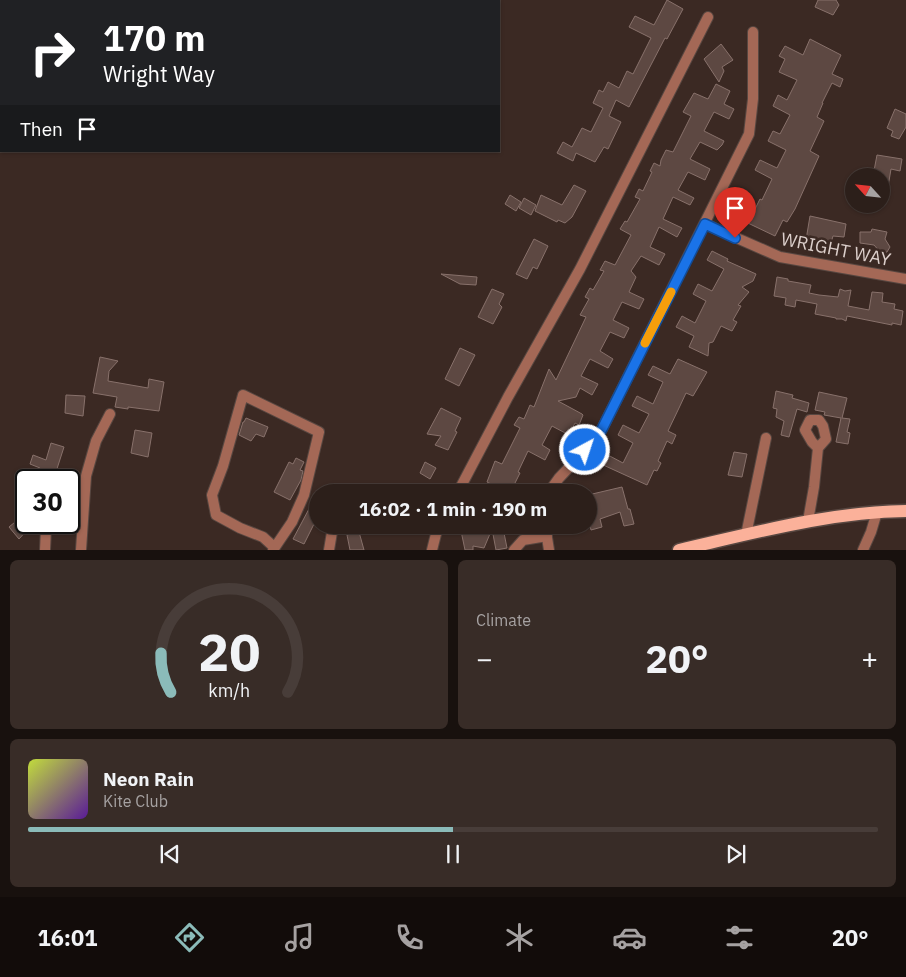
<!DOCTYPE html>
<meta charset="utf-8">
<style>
body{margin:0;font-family:"IBM Plex Sans",sans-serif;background:#382c27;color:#f1f3f6;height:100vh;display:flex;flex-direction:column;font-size:19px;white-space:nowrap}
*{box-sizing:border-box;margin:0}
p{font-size:16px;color:#a6a2a2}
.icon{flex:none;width:28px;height:28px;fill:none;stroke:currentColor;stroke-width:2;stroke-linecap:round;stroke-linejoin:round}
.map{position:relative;height:550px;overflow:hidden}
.side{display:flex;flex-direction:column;gap:10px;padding:10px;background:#18110e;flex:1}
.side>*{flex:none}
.hud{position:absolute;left:0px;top:0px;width:500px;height:152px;box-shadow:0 1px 4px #0004,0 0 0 1px #483d39;background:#202124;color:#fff;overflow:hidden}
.needle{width:32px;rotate:297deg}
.tools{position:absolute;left:845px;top:168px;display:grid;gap:10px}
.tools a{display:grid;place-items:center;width:45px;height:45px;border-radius:50%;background:#2c1f1a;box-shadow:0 1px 4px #0004,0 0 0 1px #483d39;font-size:25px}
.speed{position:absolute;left:15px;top:469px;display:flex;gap:10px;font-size:25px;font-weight:700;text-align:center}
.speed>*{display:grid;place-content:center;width:65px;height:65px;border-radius:50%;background:#2c1f1a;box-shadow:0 1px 4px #0004,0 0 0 1px #483d39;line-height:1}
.speed .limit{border:2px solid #111;border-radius:8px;background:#fff;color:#111}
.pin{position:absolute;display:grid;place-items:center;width:42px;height:42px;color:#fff;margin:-51px -21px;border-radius:50% 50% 50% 0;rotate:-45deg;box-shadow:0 0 5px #0007}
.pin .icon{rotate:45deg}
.me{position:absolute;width:55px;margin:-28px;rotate:40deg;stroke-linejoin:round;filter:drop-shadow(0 0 4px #0008)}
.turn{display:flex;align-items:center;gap:18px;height:105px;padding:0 20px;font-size:22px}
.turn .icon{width:65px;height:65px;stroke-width:2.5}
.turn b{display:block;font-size:35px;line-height:42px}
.then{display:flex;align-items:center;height:48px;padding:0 20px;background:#0003;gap:10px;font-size:19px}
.big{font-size:38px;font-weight:800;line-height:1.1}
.side .card{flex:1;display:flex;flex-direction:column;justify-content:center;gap:8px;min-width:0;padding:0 18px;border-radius:8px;background:#382c27}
.side .dial{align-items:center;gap:0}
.dial svg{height:130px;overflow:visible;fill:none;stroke:#483d39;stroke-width:7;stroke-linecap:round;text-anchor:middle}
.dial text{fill:#f1f3f6;stroke:none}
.song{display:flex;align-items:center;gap:15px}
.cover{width:60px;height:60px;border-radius:8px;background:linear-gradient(135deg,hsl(70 70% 55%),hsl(270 70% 35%))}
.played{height:5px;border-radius:2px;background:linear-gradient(90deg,#8bbbb9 50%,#483d39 50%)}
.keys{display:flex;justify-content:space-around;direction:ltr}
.heat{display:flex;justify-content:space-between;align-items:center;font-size:28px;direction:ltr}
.side .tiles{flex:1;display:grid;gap:10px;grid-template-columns:1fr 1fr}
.card:last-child{grid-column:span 2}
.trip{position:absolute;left:309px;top:484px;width:288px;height:50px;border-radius:25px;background:#2c1f1a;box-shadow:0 1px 4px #0004,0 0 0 1px #483d39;font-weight:800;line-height:50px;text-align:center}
.menu{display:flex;height:80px;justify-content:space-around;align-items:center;background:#120c0a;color:#a6a2a2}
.menu .icon{width:35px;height:35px}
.menu .active{color:#8bbbb9}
.menu b{font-size:22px;color:#f1f3f6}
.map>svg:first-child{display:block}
</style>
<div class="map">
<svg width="906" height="550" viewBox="0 0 906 550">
<rect width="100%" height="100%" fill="#3b2923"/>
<g fill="#5d4842" stroke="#88716b">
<polygon points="667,0 683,9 667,39 665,38 629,107 616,100 609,116 621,122 608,149 604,147 595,162 576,153 573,161 557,153 563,142 572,147 582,128 591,132 603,108 593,103 599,90 603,92 608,82 619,88 627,71 633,74 651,38 629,27 635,16 654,25"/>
<polygon points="818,0 836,0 839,5 833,15 815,7"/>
<polygon points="810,39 841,55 832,74 843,79 840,87 832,83 822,103 823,103 817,117 824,121 810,151 819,156 795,209 787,222 783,220 775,236 731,215 736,205 753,213 760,199 762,200 772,179 755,170 760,160 777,168 786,150 768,141 773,131 780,134 790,115 773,106 778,95 787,100 797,80 779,72 785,59 779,56 785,46 803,55"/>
<polygon points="721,44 733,60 722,67 724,71 719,82 704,59"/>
<polygon points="716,84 730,91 724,104 734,109 729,119 714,112 704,131 724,141 722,145 717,150 700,142 690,159 710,169 705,180 688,172 678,190 694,198 690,205 673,197 663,219 682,228 677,237 659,227 650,247 665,254 659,265 641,256 631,271 636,277 629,292 644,299 639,309 622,302 613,320 629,328 624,338 610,332 600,351 613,359 608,368 590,359 581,376 598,384 592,395 580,388 576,397 558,401 582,414 583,415 579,425 575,423 569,435 552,426 542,445 550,450 545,460 528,451 518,472 520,473 514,485 529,492 507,492 487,482 495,461 502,464 520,428 514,425 519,417 524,419 530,405 534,407 549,369 556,380 586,317 580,315 589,299 585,297 590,288 593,290 604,271 600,270 605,261 615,265 631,235 620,229 625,221 627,222 640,199 635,197 639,189 643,191 652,172 650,171 654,163 660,166 661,160 666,150 673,152 691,116 683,112 694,93 708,99"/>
<polygon points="895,109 906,114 906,127 899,139 891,136 893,131 887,128"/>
<polygon points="877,155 902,159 900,171 891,169 886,199 881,198 881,176 873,176"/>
<polygon points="574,185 586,191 572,217 565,223 558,220 557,222 535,211 541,195 562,205"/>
<polygon points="510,195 521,202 516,211 505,204"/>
<polygon points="524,198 536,205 531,215 519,208"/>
<polygon points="810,216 846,224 844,237 833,236 831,243 806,240"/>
<polygon points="872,229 887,232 885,239 890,247 887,252 881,253 874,245 860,243 860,232 871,232"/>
<polygon points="534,239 548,246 537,269 533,267 527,279 516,274"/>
<polygon points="712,251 728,259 727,261 756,274 753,281 742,287 749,292 738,305 741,306 733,320 737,322 732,331 721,326 713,342 709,343 708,356 689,347 694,336 676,327 682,316 695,323 706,301 693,294 698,284 712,291 724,269 707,260"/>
<polygon points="441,274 477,277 476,285 460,284"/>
<polygon points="777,277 788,279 788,281 811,285 809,293 819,295 838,297 840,289 845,291 851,290 848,306 869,310 872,292 883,293 882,302 895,304 894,309 903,311 901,325 892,323 892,325 847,316 846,321 842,319 836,319 836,318 815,314 817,304 796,300 795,307 785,305 786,298 774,296"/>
<polygon points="492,289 504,294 499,304 502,307 493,324 478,317"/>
<polygon points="460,348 475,355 459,386 445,379"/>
<polygon points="100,357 118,361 109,371 108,381 148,388 149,379 164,382 159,411 128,407 128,409 115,407 117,397 93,393"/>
<polygon points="678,359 707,372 693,396 686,393 679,408 668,431 676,435 672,444 667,441 658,461 661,463 657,471 654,470 647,485 601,464 606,454 623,463 633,443 618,435 623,425 639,433 649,414 632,406 637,396 653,404 663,382 648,375 653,366 670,374"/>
<polygon points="776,391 793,395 792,398 809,403 807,412 797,409 789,437 781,435 784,421 776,417 777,409 773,408"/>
<polygon points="819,392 847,398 842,418 850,419 847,432 850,433 848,444 836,442 841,418 824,415 825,412 815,410"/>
<polygon points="66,395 85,396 83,416 65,413"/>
<polygon points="441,408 461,418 455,431 457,432 448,450 435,445 441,436 427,434"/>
<polygon points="246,418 268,427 264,437 256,434 251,441 239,435 243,422 244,422"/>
<polygon points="135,430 152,433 148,457 131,453"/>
<polygon points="51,443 64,447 54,478 52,477 51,480 39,480 40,476 38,475 40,468 30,464 33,455 46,460"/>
<polygon points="734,452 747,454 742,477 728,475"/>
<polygon points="296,458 304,462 300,470 303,471 301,480 290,500 274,492 289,462 293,464"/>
<polygon points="425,462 436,468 430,479 420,473"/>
<polygon points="622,487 628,509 630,509 634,524 624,526 620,512 600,519 602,527 591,530 588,517 588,495"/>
<polygon points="310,507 318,511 318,525 314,524 304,544 293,539"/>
<polygon points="26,513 26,525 29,528 19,539 9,527"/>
<polygon points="466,525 522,525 523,528 504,533 507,548 496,550 492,529 484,548 473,546 473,550 465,550 460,526"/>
<polygon points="359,532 364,550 350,550 347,535"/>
</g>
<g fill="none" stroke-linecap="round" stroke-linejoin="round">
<g stroke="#584741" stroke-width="12">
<g id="minor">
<polyline points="705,224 780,257 906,279"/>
<polyline points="458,492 508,397 580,269 708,17"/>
<polyline points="549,492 559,478 598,437 749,134 753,99 753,32"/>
<polyline points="808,521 814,487 818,448 826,439 823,426 819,420 810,420 805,430 812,442 818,448"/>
<polyline points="545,525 549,550"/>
<polyline points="746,535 766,438"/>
<polyline points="45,550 46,529"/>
<polyline points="81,550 86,476 96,441 110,414"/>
<polyline points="273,550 292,522 304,495 319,432 243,395 223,466 212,495 216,515 240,528 263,537 274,547"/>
<polyline points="329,550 332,532"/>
<polyline points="432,550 436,534 441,525"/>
<polyline points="514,550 523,540 547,536"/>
<polyline points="863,550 871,532 877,512"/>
</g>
</g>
<g stroke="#584741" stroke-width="15">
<path id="major" d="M679,550C754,533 829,512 906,511"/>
</g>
<use href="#minor" stroke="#a46856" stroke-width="10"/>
<use href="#major" stroke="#fbb19a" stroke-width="12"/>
</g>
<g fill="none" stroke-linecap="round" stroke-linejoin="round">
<g stroke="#114b97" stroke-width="12">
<polyline id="route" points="585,450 598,437 705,224 735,238"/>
</g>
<use href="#route" stroke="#1a73e8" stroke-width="9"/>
<polyline stroke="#f59e0b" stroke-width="9" points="645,343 671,292"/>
</g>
<g text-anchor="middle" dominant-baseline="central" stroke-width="5" stroke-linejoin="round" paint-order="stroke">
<g font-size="18" fill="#dccfcb" stroke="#3b2923">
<text transform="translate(836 249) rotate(11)">WRIGHT WAY</text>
</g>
</g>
</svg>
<div class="tools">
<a><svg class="needle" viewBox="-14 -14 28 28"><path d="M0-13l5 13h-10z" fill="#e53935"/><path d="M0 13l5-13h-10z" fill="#a6a2a2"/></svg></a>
</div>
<div class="speed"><div class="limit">30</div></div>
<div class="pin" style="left:735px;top:238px;background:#d93025"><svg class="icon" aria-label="arrive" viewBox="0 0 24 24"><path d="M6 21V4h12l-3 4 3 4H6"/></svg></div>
<svg class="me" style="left:585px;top:450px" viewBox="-20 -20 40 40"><circle r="17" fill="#1a73e8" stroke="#fff" stroke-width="3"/><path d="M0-11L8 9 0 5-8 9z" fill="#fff"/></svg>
<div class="trip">16:02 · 1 min · 190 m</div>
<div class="hud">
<div class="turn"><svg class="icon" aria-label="right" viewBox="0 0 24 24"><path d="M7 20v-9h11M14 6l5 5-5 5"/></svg><div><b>170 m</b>Wright Way</div></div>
<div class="then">Then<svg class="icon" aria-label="arrive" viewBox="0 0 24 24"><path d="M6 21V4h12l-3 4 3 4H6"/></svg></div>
</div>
</div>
<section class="side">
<div class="tiles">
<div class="card dial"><svg viewBox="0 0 100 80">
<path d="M14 69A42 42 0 1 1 86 69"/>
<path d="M14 69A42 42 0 0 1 8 45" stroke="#8bbbb9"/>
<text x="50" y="56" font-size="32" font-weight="700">20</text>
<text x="50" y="72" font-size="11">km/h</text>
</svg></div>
<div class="card"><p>Climate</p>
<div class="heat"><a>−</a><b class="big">20°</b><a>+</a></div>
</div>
<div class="card">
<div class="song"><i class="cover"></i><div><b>Neon Rain</b><p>Kite Club</p></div></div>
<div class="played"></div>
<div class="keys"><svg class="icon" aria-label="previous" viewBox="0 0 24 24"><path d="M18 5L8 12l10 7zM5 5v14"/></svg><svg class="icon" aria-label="pause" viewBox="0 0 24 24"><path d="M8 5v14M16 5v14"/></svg><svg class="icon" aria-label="next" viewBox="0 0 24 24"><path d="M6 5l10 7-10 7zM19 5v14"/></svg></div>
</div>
</div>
</section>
<nav class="menu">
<b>16:01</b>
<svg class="icon active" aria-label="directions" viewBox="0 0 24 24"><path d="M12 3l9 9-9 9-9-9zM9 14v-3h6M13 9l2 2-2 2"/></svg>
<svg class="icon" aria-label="music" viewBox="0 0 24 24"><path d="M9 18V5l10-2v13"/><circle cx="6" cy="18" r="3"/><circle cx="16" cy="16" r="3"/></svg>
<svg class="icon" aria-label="phone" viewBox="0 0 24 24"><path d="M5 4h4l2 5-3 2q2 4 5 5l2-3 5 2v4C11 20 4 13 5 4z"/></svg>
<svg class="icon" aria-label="climate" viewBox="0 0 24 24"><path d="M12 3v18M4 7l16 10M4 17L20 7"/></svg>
<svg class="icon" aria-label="car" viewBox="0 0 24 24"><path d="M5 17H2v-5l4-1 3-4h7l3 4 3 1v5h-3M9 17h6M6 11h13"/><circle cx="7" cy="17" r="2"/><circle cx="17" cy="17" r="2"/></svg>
<svg class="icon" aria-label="filters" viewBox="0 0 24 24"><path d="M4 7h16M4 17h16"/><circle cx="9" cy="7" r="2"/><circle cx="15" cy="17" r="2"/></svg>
<b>20°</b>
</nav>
